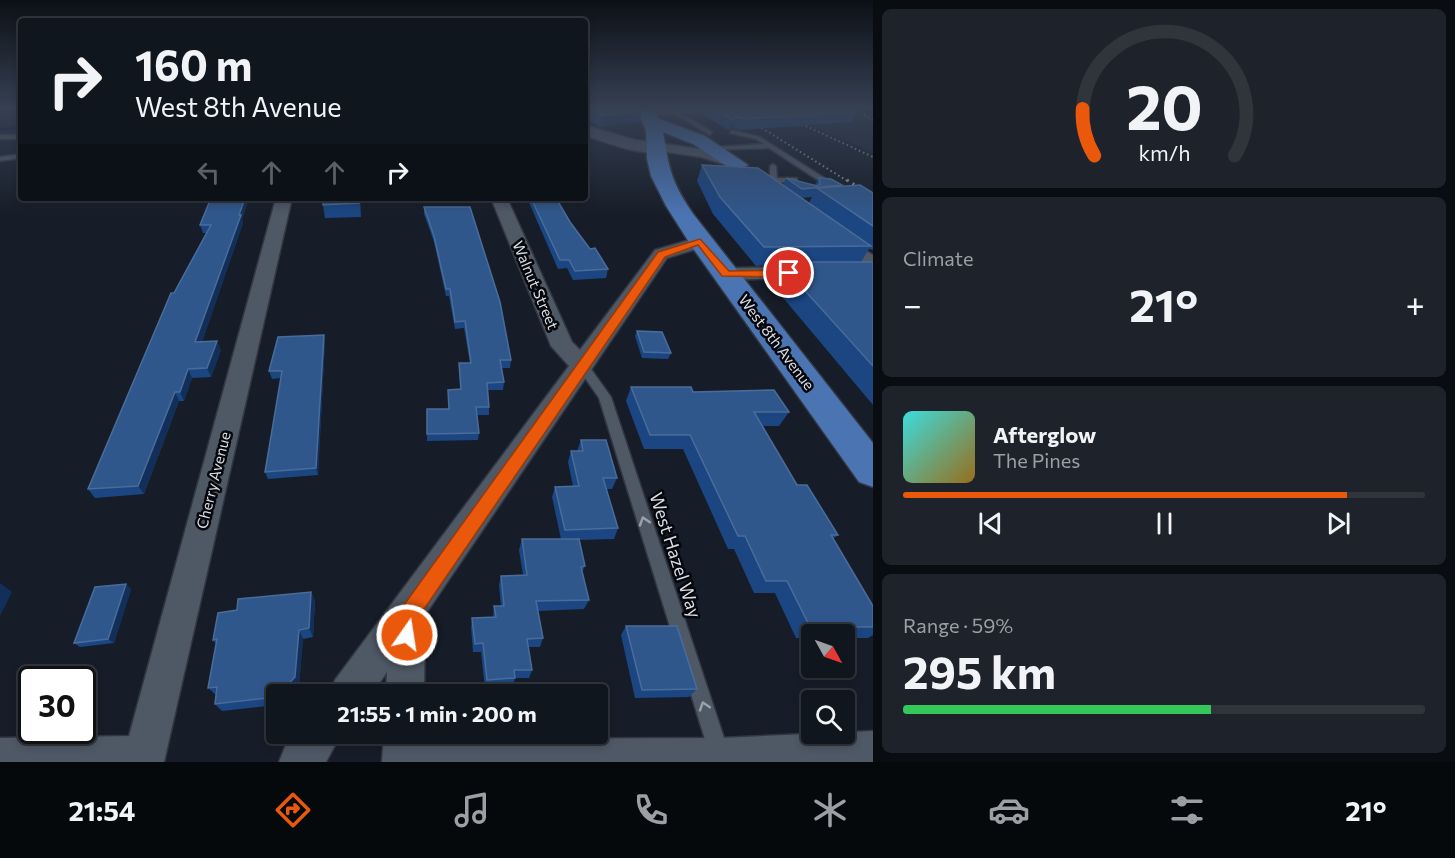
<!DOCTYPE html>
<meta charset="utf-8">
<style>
body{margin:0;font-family:Commissioner,sans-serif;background:#1e232b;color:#f1f3f6;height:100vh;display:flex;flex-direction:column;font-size:22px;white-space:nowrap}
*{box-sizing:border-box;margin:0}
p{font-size:20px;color:#9c9fa4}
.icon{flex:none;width:33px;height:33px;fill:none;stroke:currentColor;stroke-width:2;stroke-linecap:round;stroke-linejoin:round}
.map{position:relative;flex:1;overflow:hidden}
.sheet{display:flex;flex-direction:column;gap:9px;padding:9px;background:#090c10;width:582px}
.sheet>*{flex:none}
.guide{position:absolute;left:18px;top:18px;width:570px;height:183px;border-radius:6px;box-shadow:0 3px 9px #0003,0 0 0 2px #30353c;background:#10161e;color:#f1f3f6;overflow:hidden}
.needle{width:39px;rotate:130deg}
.controls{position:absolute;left:801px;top:624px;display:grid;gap:12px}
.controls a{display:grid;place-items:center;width:54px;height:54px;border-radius:6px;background:#10161e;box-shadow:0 3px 9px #0003,0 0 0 2px #30353c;font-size:30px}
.speed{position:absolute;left:18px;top:666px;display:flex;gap:12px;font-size:30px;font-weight:700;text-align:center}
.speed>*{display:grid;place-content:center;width:78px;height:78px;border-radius:50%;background:#10161e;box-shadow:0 3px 9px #0003,0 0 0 2px #30353c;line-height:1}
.speed .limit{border:3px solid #111;border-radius:9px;background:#fff;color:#111}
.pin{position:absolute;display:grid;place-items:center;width:51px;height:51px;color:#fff;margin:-26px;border:3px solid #fff;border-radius:50%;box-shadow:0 2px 6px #0007}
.me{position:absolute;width:66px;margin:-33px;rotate:13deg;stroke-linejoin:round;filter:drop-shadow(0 0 4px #0008)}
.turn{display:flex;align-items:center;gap:21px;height:126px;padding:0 18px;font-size:27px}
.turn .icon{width:78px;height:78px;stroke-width:2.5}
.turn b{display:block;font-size:42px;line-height:51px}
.lanes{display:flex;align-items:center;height:57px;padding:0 18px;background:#0003;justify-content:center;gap:30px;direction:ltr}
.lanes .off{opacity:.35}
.big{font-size:45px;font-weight:700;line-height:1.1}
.sheet .tile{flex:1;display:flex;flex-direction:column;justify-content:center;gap:9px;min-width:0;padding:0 21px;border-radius:9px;background:#1e232b}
.sheet .dial{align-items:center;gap:0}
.dial svg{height:156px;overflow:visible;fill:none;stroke:#30353c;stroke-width:7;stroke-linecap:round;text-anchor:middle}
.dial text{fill:#f1f3f6;stroke:none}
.song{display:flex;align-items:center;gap:18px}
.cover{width:72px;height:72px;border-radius:9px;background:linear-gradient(135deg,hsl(180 70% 55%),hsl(40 70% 35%))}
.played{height:6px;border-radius:3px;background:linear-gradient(90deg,#ea580c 85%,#30353c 85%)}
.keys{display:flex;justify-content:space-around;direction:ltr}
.heat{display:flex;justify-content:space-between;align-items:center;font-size:33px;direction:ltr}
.charge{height:9px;border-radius:4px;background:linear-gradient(90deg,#34c759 59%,#30353c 0)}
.trip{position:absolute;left:266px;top:684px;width:342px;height:60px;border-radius:6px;background:#10161e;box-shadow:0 3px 9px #0003,0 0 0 2px #30353c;font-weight:700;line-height:60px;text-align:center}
.dock{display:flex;height:96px;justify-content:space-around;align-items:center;background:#06090c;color:#9c9fa4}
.dock .icon{width:42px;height:42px}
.dock .on{color:#ea580c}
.dock b{font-size:27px;color:#f1f3f6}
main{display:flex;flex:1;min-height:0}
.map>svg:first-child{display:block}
</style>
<main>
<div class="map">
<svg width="873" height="762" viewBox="0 0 873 762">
<rect width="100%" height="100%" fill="#161d28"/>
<polygon fill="#1b2636" points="777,109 859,109 873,116 873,153"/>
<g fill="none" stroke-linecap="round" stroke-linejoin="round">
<polygon fill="#00003a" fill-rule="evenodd" points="21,127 21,129 0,130 0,128"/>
<g stroke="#323640" stroke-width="3">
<g id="lane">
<polygon points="717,109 719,112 682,114 712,132 710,135 675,114 648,115 645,113 648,111"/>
<polygon points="732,130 760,137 837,186 830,188 769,148 712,150 712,148 714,147 764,144 756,139 730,133"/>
<rect x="0" y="135" width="21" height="4"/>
<polygon points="21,154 21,158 0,161 0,157"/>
<polygon points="773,164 776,166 777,178 797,178 797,182 759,183 759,179 770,179 770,166"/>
<polygon points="582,361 586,362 611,397 732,762 712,762 599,398 576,365"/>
</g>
</g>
<g stroke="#323640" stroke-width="3">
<g id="street">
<polygon points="657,143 708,150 745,165 738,169 701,157 652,150 652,144"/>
<polygon points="276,198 292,198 164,762 0,762 0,738 129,736"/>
<polygon points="491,198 507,198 572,342 580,350 655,250 700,237 709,242 706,246 667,258 425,615 424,694 386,694 387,672 372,694 330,694 335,680 569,366 551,346"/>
<polygon points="839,234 873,255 873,270 866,268 833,243 830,239 833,235"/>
<polygon points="805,267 814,273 812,277 726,280 717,274 726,268"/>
<polygon points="873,731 873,762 382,762 384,734 424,734 424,739 721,738"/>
<polygon points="296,734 341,734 326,762 279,762 285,747"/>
</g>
</g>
<g stroke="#323640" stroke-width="3">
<path id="secondary" d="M585,125L635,140L663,143L666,147C654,162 601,141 585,135Z"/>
</g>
<g stroke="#323640" stroke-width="3">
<path id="primary" d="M636,109H652L659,119L705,136L748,165L738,171L731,169L693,144L663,132C669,170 672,183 694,215L873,443V487L859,482L692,247L666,206L651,176L647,159L646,130Z"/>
</g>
<use href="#lane" fill="#4f5865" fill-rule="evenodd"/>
<use href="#street" fill="#4f5865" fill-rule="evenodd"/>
<use href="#secondary" fill="#4f5865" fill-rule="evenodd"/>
<use href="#primary" fill="#4a74b2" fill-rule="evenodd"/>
<g stroke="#8f959e" stroke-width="2" stroke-dasharray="1.5 3" stroke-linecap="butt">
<polyline points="731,109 849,182"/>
<polyline points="769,109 873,157"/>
<polyline points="852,109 873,120"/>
</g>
<polyline stroke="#8f959e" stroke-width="3" stroke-dasharray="2 4.5" stroke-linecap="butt" points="847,180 873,196"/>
</g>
<g fill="#1b4682" fill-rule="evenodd">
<polygon points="585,109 640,109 641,111 639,122 600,127 585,118"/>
<polygon points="705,109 850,109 857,112 852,122 740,130 733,128 729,130 703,115"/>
<path d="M702,165L783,185L786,178L815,185L819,178L842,185L841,186L873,193V250L869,249L861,262H873V405L769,281L777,265L756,266L713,214L697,181ZM812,197L809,203L801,198Z"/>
<polygon points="211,198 249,198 242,219 243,223 202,342 221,350 211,377 192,378 184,401 179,401 144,494 95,498 88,489 174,293 206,233 203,233 200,225"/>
<polygon points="323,198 360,198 361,217 325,218 323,205"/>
<polygon points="527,198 564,198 564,200 558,200 570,222 590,249 608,269 606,278 573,280 567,268 558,269"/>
<polygon points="424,207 511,360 510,368 501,368 504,382 503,390 488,390 489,407 489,415 477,415 479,433 478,440 427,441 427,409 448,409 460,389 459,363 470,363 464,328 455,329 449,296 446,296 434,242 424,214"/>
<polygon points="637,331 671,353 668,359 642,358 635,336"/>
<polygon points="325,342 318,475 268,479 265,472 281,378 272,379 269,371"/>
<polygon points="631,387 693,392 789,412 779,426 763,426 797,485 838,535 833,539 873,606 873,635 868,638 844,638 844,634 812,634 812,638 796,638 775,593 754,593 734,549 728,549 683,449 644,449 626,401"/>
<polygon points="581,440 617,478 612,489 606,489 618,528 614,539 579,540 585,566 582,572 589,600 584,609 538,611 543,638 540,647 528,647 532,670 529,678 515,678 513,686 485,688 481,652 473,652 471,627 472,618 493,617 494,606 501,606 499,585 501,576 523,575 519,550 522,539 561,539 552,497 555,487 573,486 568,462 571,451 577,451"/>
<polygon points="131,589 114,643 80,647 74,643"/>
<polygon points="311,592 315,601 313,637 303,639 299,685 276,694 276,705 222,711 215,704 216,695 208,688 216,644 213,640 237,610"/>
<polygon points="626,626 697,689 689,697 635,698 621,635"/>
</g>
<g fill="#112f59">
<polygon points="641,111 639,122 600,127 602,116"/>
<polygon points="736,117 733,128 729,130 733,120"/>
<polygon points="245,198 249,198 242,219 243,223 199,351 195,342"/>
<polygon points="324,335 325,342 318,475 316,468"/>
<polygon points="217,341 221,350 211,377 207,368"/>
<polygon points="188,369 192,378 184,401 180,392"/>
<polygon points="175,392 179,401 144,494 138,486"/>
<polygon points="0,583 12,592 0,616"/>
<polygon points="126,584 131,589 114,643 108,639"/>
<polygon points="311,592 315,601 313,637 309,628"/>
<polygon points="299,630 303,639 299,685 291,694 279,694"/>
</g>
<g fill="#30578c" stroke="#4a6c9a" stroke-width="1.5">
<polygon points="590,109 640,109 641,111 602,116"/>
<polygon points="713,109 850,109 857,112 744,119 736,117 733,120"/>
<polygon points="702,165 758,168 871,246 764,247 720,197"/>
<polygon points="786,178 817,186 820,184 819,178 831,179 842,185 802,189"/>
<polygon points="860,185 873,193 873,226 817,188"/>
<polygon points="211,198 245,198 239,215 241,215 195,342 217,341 207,368 188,369 180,392 175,392 138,486 88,489 171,293 174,293 211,225 200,225"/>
<polygon points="323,198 359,198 359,203 323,205"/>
<polygon points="531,198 556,198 570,222 590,249 595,248 608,269 575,271 569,260 560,260"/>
<polygon points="424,207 470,207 500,302 511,360 500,360 504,382 487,383 489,407 476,407 479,433 427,434 427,409 449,409 448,390 461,389 459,363 471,363 465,321 455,322 450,289 446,289 434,236"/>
<polygon points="779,262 873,262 873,366"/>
<polygon points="637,331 662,332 671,353 644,352"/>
<polygon points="324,335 316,468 265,472 282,371 269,371 278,337"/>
<polygon points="631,387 691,387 693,392 774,390 789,412 754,412 797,485 807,485 838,535 831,535 873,606 873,627 810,627 787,581 766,581 745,536 738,536 690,435 650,435"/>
<polygon points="581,440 606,440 617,478 603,478 618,528 565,530 555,487 579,486 571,451 583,451"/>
<polygon points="522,539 579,539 585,566 581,567 589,600 536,601 543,638 527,639 532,670 514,670 515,678 487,680 483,643 475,644 472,618 496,617 494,606 504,606 501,576 527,575"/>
<polygon points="126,584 108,639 74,643 95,587"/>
<polygon points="311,592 309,628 299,630 295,677 279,694 276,694 276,697 215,704 217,687 208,688 217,639 213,640 218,613 237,610 238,599"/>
<polygon points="626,626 677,626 697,689 642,690"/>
</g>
<defs><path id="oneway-chevron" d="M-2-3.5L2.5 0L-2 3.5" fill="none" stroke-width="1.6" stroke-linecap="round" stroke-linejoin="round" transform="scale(1.5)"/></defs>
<g stroke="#9ba2ac">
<use href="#oneway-chevron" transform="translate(644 521) rotate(-108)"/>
<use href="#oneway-chevron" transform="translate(704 706) rotate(-108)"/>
</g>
<linearGradient id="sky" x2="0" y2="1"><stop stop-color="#0c1016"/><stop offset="0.5" stop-color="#364053"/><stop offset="1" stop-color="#364053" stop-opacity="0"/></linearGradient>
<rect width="873" height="216" fill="url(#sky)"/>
<polygon fill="#ea580c" stroke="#983908" stroke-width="1.5" points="700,239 729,271 789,270 794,273 789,277 722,276 698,245 665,257 418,618 414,642 407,645 400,642 397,635 401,609 658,252"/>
<g text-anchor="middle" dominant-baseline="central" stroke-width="5" stroke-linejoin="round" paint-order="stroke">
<g font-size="15" fill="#d9dee6" stroke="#05070c">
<text transform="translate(536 285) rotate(67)">Walnut Street</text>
<text transform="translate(777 342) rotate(53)">West 8th Avenue</text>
<text transform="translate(213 480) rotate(-76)">Cherry Avenue</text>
</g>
<g font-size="18" fill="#d9dee6" stroke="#05070c">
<text transform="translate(676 555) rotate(72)">West Hazel Way</text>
</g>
</g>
</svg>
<div class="controls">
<a><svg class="needle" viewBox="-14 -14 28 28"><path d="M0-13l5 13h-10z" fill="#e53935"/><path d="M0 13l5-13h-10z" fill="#9c9fa4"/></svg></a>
<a><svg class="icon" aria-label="search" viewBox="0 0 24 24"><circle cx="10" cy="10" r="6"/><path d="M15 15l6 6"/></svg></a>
</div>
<div class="speed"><div class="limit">30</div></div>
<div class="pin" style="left:789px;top:273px;background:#d93025"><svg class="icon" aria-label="arrive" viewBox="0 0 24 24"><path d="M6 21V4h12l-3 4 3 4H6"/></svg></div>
<svg class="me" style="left:407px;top:635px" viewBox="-20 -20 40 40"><circle r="17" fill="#ea580c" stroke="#fff" stroke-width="3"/><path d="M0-11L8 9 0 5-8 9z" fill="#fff"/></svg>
<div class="trip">21:55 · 1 min · 200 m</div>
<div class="guide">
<div class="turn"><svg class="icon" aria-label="right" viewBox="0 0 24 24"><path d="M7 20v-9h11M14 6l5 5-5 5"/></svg><div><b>160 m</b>West 8th Avenue</div></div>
<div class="lanes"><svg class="icon off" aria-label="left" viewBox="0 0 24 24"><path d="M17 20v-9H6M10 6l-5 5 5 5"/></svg><svg class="icon off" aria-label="ahead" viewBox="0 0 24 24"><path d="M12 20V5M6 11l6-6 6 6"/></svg><svg class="icon off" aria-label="ahead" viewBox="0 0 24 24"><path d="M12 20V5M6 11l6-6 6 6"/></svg><svg class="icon" aria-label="right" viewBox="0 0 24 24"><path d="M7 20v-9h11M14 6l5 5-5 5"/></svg></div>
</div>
</div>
<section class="sheet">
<div class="tile dial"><svg viewBox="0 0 100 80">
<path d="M14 69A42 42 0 1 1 86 69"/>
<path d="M14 69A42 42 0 0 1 8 45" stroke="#ea580c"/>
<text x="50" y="56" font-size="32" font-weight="700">20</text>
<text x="50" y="72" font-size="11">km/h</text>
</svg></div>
<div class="tile"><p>Climate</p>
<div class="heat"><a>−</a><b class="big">21°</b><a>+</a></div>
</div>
<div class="tile">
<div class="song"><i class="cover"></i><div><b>Afterglow</b><p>The Pines</p></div></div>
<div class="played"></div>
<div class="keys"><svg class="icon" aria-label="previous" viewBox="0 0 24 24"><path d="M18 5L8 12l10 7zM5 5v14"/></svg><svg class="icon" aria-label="pause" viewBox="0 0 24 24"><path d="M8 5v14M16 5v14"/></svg><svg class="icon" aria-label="next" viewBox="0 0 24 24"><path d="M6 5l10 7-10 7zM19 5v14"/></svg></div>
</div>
<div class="tile"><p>Range · 59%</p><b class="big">295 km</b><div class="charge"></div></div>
</section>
</main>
<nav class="dock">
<b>21:54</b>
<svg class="icon on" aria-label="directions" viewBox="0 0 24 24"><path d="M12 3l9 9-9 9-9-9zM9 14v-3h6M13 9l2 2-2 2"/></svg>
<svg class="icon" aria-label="music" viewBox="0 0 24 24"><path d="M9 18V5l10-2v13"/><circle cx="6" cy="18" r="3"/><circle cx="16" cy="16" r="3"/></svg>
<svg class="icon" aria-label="phone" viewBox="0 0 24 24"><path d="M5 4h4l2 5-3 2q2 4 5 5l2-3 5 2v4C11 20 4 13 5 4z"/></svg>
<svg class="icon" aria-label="climate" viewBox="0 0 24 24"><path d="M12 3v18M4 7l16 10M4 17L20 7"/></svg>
<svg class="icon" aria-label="car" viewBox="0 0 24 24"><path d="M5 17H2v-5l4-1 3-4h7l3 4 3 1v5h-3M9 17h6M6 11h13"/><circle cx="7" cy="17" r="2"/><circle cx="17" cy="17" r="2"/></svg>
<svg class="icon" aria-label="filters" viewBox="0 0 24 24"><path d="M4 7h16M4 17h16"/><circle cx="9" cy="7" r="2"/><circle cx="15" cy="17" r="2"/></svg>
<b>21°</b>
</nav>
